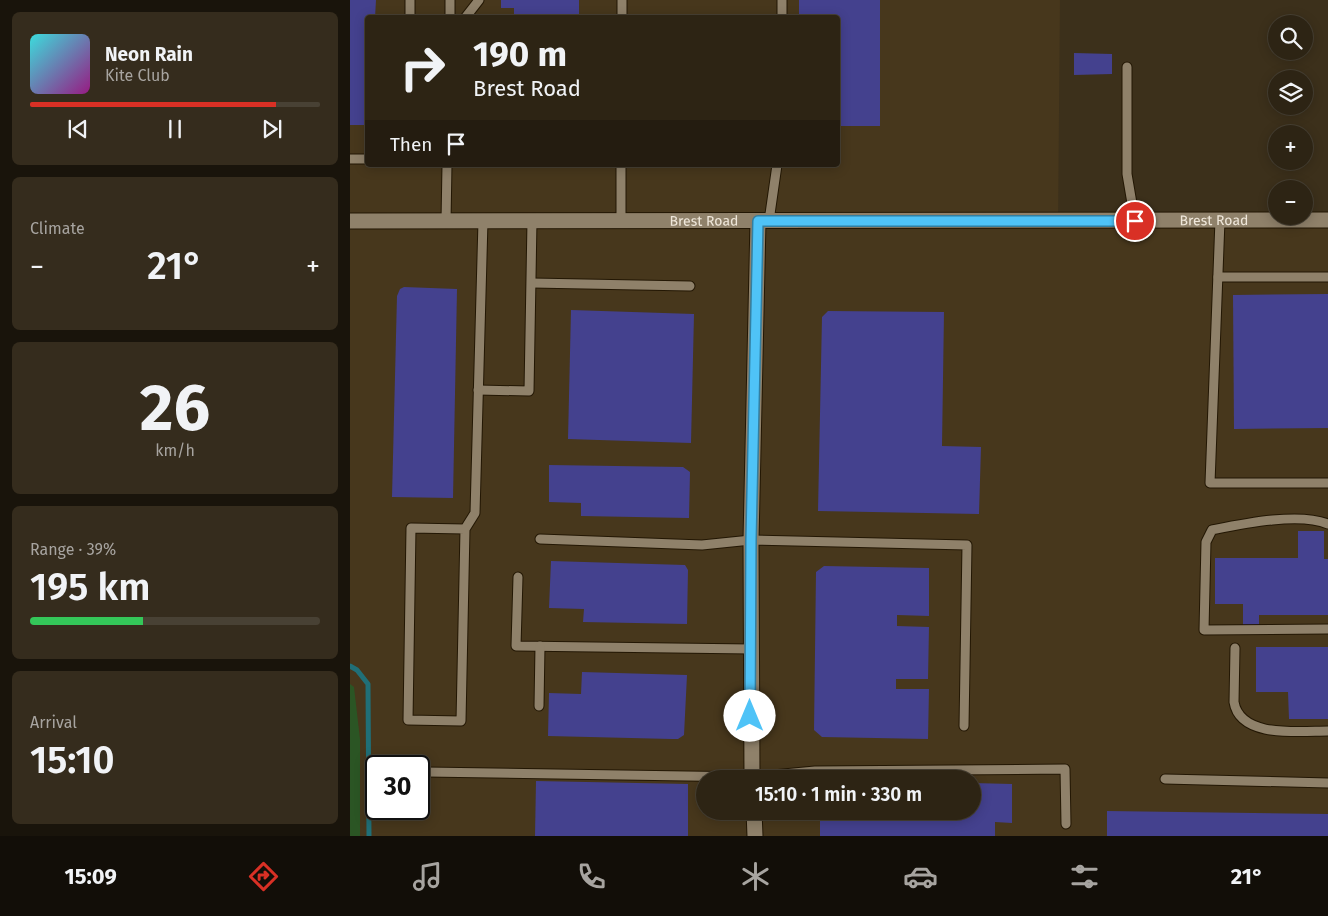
<!DOCTYPE html>
<meta charset="utf-8">
<style>
body{margin:0;font-family:"Fira Sans",sans-serif;background:#352c1d;color:#f1f3f6;height:100vh;display:flex;flex-direction:column;font-size:19px;white-space:nowrap}
*{box-sizing:border-box;margin:0}
p{font-size:16px;color:#a7a4a0}
.icon{flex:none;width:28px;height:28px;fill:none;stroke:currentColor;stroke-width:2;stroke-linecap:round;stroke-linejoin:round}
.map{position:relative;flex:1;overflow:hidden}
.details{display:flex;flex-direction:column;gap:12px;padding:12px;background:#19140b;width:350px}
.details>*{flex:none}
.top-card{position:absolute;left:15px;top:15px;width:475px;height:152px;border-radius:5px;box-shadow:0 2px 12px #0003,0 0 0 1px #484134;background:#2d2414;color:#f1f3f6;overflow:hidden}
.tools{position:absolute;left:918px;top:15px;display:grid;gap:10px}
.tools a{display:grid;place-items:center;width:45px;height:45px;border-radius:50%;background:#2d2414;box-shadow:0 2px 12px #0003,0 0 0 1px #484134;font-size:25px}
.speed{position:absolute;left:15px;top:755px;display:flex;gap:10px;font-size:25px;font-weight:700;text-align:center}
.speed>*{display:grid;place-content:center;width:65px;height:65px;border-radius:50%;background:#2d2414;box-shadow:0 2px 12px #0003,0 0 0 1px #484134;line-height:1}
.speed .limit{border:2px solid #111;border-radius:8px;background:#fff;color:#111}
.pin{position:absolute;display:grid;place-items:center;width:42px;height:42px;color:#fff;margin:-21px;border:2px solid #fff;border-radius:50%;box-shadow:0 1px 5px #0007}
.me{position:absolute;width:55px;margin:-28px;rotate:0deg;stroke-linejoin:round;filter:drop-shadow(0 0 4px #0008)}
.turn{display:flex;align-items:center;gap:18px;height:105px;padding:0 25px;font-size:22px}
.turn .icon{width:65px;height:65px;stroke-width:2.5}
.turn b{display:block;font-size:35px;line-height:42px}
.then{display:flex;align-items:center;height:48px;padding:0 25px;background:#0003;gap:10px;font-size:19px}
.big{font-size:38px;font-weight:600;line-height:1.1}
.details .tile{flex:1;display:flex;flex-direction:column;justify-content:center;gap:8px;min-width:0;padding:0 18px;border-radius:8px;background:#352c1d}
.details .dial{align-items:center;gap:0}
.dial b{font-size:65px;line-height:1}
.song{display:flex;align-items:center;gap:15px}
.cover{width:60px;height:60px;border-radius:8px;background:linear-gradient(135deg,hsl(180 70% 55%),hsl(310 70% 35%))}
.played{height:5px;border-radius:2px;background:linear-gradient(90deg,#d93025 85%,#484134 85%)}
.keys{display:flex;justify-content:space-around;direction:ltr}
.heat{display:flex;justify-content:space-between;align-items:center;font-size:28px;direction:ltr}
.charge{height:8px;border-radius:4px;background:linear-gradient(90deg,#34c759 39%,#484134 0)}
.trip{position:absolute;left:346px;top:770px;width:285px;height:50px;border-radius:25px;background:#2d2414;box-shadow:0 2px 12px #0003,0 0 0 1px #484134;font-weight:600;line-height:50px;text-align:center}
.tab-bar{display:flex;height:80px;justify-content:space-around;align-items:center;background:#120e08;color:#a7a4a0}
.tab-bar .icon{width:35px;height:35px}
.tab-bar .current{color:#d93025}
.tab-bar b{font-size:22px;color:#f1f3f6}
main{display:flex;flex:1;min-height:0}
.map>svg:first-child{display:block}
</style>
<main>
<section class="details">
<div class="tile">
<div class="song"><i class="cover"></i><div><b>Neon Rain</b><p>Kite Club</p></div></div>
<div class="played"></div>
<div class="keys"><svg class="icon" aria-label="previous" viewBox="0 0 24 24"><path d="M18 5L8 12l10 7zM5 5v14"/></svg><svg class="icon" aria-label="pause" viewBox="0 0 24 24"><path d="M8 5v14M16 5v14"/></svg><svg class="icon" aria-label="next" viewBox="0 0 24 24"><path d="M6 5l10 7-10 7zM19 5v14"/></svg></div>
</div>
<div class="tile"><p>Climate</p>
<div class="heat"><a>−</a><b class="big">21°</b><a>+</a></div>
</div>
<div class="tile dial"><b>26</b><p>km/h</p></div>
<div class="tile"><p>Range · 39%</p><b class="big">195 km</b><div class="charge"></div></div>
<div class="tile"><p>Arrival</p><b class="big">15:10</b></div>
</section>
<div class="map">
<svg width="978" height="836" viewBox="0 0 978 836">
<rect width="100%" height="100%" fill="#3c301b"/>
<path fill="#47371c" fill-rule="evenodd" d="M0,0H710L708,227L978,228V836H0ZM18,18H488V165H18ZM26,766H69V809H26ZM355,779H622V811H355Z"/>
<polygon fill="#2b5524" points="0,684 4,687 10,739 10,836 0,836"/>
<g fill="none" stroke-linecap="round" stroke-linejoin="round">
<polyline stroke="#206f77" stroke-width="5" points="0,666 7,670 18,684 19,836"/>
</g>
<g fill="#44418e">
<polygon points="0,0 26,0 25,18 18,18 18,125 0,125"/>
<polygon points="151,0 229,0 229,18 164,18 164,8 151,8"/>
<polygon points="449,0 530,0 530,126 488,126 488,18 449,18"/>
<polygon points="724,53 762,54 762,74 724,75"/>
<polygon points="54,287 107,289 103,498 42,497 47,296 50,289"/>
<polygon points="978,294 978,428 884,429 883,295"/>
<polygon points="221,310 344,314 341,443 218,439"/>
<polygon points="478,311 594,312 592,446 631,447 629,514 468,511 472,317"/>
<polygon points="199,465 333,467 340,472 339,518 231,516 231,503 199,502"/>
<polygon points="948,531 974,531 974,559 978,559 978,615 909,615 909,627 893,627 893,604 865,604 865,558 948,558"/>
<polygon points="201,561 335,565 338,570 337,624 233,622 234,609 199,608"/>
<polygon points="474,566 579,568 579,616 547,615 547,626 579,627 578,679 546,679 546,689 579,689 578,739 472,737 464,730 466,572"/>
<polygon points="906,647 978,647 978,719 939,719 938,692 906,692"/>
<polygon points="232,672 337,675 334,735 328,739 322,739 198,736 199,693 231,694"/>
<polygon points="186,781 338,784 338,836 185,836"/>
<polygon points="622,783 662,784 662,823 645,822 645,836 470,836 470,811 622,811"/>
<polygon points="757,811 978,814 978,836 757,836"/>
</g>
<g fill="none" stroke-linecap="round" stroke-linejoin="round">
<g stroke="#231704" stroke-width="11">
<g id="lane">
<polyline points="272,0 272,18"/>
<polyline points="60,18 60,0"/>
<polyline points="100,18 100,0"/>
<polyline points="115,18 129,0"/>
<polyline points="432,18 432,0"/>
<polyline points="777,67 777,174 785,221"/>
<polyline points="0,159 18,159"/>
<polyline points="870,220 860,483 978,483"/>
<polyline points="96,221 97,165"/>
<polyline points="271,221 271,165"/>
<polyline points="419,221 427,165"/>
<polyline points="868,277 978,277"/>
<polyline points="182,283 340,286"/>
<polyline points="128,390 179,391 182,221"/>
<path d="M978,524C949,512 892,524 862,530L856,542L854,630L978,629"/>
<polyline points="115,529 111,721 58,720 61,528 115,529 125,513 133,221"/>
<polyline points="190,539 352,545 401,540 617,545 614,726"/>
<polyline points="168,577 166,646 401,649"/>
<path d="M885,648L884,702C890,739 951,731 978,731"/>
<polyline points="189,706 190,646"/>
<polyline points="76,772 402,777 465,771 715,769 716,824"/>
<polyline points="815,779 978,783"/>
</g>
</g>
<g stroke="#231704" stroke-width="17">
<g id="street">
<path id="s1" d="M0,221L978,220"/>
<polyline points="402,779 401,540 408,221"/>
<polyline points="404,811 405,836"/>
</g>
</g>
<use href="#lane" stroke="#8f816a" stroke-width="9"/>
<use href="#street" stroke="#8f816a" stroke-width="15"/>
</g>
<g fill="none" stroke-linecap="round" stroke-linejoin="round">
<g stroke="#337fa1" stroke-width="12">
<polyline id="route" points="400,716 401,540 408,221 785,221"/>
</g>
<use href="#route" stroke="#4fc3f7" stroke-width="9"/>
</g>
<g text-anchor="middle" dominant-baseline="central" stroke-width="5" stroke-linejoin="round" paint-order="stroke">
<g font-size="14" fill="#efe7da" stroke="#3c301b">
<text stroke="none"><textPath href="#s1" startOffset="864">Brest Road</textPath></text>
<text stroke="none"><textPath href="#s1" startOffset="354">Brest Road</textPath></text>
</g>
</g>
</svg>
<div class="tools">
<a><svg class="icon" aria-label="search" viewBox="0 0 24 24"><circle cx="10" cy="10" r="6"/><path d="M15 15l6 6"/></svg></a>
<a><svg class="icon" aria-label="layers" viewBox="0 0 24 24"><path d="M12 4l9 5-9 5-9-5zM3 14l9 5 9-5"/></svg></a>
<a>+</a>
<a>−</a>
</div>
<div class="speed"><div class="limit">30</div></div>
<div class="pin" style="left:785px;top:221px;background:#d93025"><svg class="icon" aria-label="arrive" viewBox="0 0 24 24"><path d="M6 21V4h12l-3 4 3 4H6"/></svg></div>
<svg class="me" style="left:400px;top:716px" viewBox="-20 -20 40 40"><circle r="19" fill="#fff"/><path d="M0-13L10 11 0 6-10 11z" fill="#4fc3f7"/></svg>
<div class="trip">15:10 · 1 min · 330 m</div>
<div class="top-card">
<div class="turn"><svg class="icon" aria-label="right" viewBox="0 0 24 24"><path d="M7 20v-9h11M14 6l5 5-5 5"/></svg><div><b>190 m</b>Brest Road</div></div>
<div class="then">Then<svg class="icon" aria-label="arrive" viewBox="0 0 24 24"><path d="M6 21V4h12l-3 4 3 4H6"/></svg></div>
</div>
</div>
</main>
<nav class="tab-bar">
<b>15:09</b>
<svg class="icon current" aria-label="directions" viewBox="0 0 24 24"><path d="M12 3l9 9-9 9-9-9zM9 14v-3h6M13 9l2 2-2 2"/></svg>
<svg class="icon" aria-label="music" viewBox="0 0 24 24"><path d="M9 18V5l10-2v13"/><circle cx="6" cy="18" r="3"/><circle cx="16" cy="16" r="3"/></svg>
<svg class="icon" aria-label="phone" viewBox="0 0 24 24"><path d="M5 4h4l2 5-3 2q2 4 5 5l2-3 5 2v4C11 20 4 13 5 4z"/></svg>
<svg class="icon" aria-label="climate" viewBox="0 0 24 24"><path d="M12 3v18M4 7l16 10M4 17L20 7"/></svg>
<svg class="icon" aria-label="car" viewBox="0 0 24 24"><path d="M5 17H2v-5l4-1 3-4h7l3 4 3 1v5h-3M9 17h6M6 11h13"/><circle cx="7" cy="17" r="2"/><circle cx="17" cy="17" r="2"/></svg>
<svg class="icon" aria-label="filters" viewBox="0 0 24 24"><path d="M4 7h16M4 17h16"/><circle cx="9" cy="7" r="2"/><circle cx="15" cy="17" r="2"/></svg>
<b>21°</b>
</nav>
